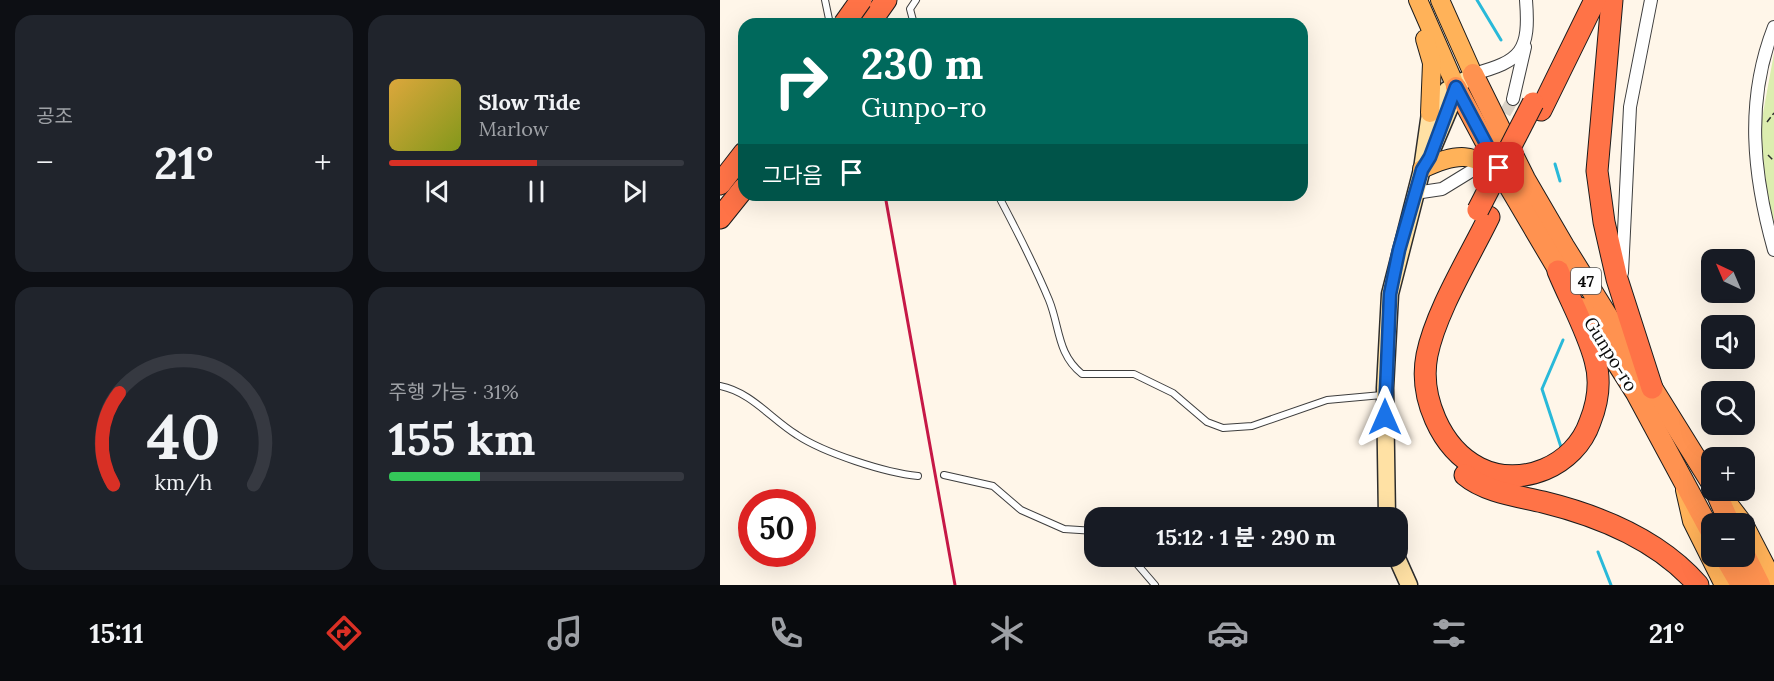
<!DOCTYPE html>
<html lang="ko">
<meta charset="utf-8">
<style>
body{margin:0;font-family:Lora,"Noto Sans KR",serif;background:#20242c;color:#f1f3f6;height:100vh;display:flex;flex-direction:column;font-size:22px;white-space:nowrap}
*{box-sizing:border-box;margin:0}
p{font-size:20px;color:#9ea1a6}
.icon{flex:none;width:33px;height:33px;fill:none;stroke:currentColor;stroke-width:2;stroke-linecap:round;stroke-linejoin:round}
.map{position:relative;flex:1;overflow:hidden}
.side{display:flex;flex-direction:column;gap:15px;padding:15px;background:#0d0f14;width:720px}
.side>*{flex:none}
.top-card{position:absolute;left:18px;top:18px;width:570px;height:183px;border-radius:18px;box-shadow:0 6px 24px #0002;background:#00695c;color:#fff;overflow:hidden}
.needle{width:39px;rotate:316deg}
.controls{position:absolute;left:981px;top:249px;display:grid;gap:12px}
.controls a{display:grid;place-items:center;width:54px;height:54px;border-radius:12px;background:#171b24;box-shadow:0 6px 24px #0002;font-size:30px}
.speed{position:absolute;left:18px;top:489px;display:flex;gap:12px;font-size:30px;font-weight:700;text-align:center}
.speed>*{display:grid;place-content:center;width:78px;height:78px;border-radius:50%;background:#171b24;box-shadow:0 6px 24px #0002;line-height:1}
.speed .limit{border:9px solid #d22;background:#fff;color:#111}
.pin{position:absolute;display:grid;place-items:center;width:51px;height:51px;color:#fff;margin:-26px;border-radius:12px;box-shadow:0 3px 9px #0006}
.me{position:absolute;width:66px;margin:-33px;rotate:0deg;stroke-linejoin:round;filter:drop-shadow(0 0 4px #0008)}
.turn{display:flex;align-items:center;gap:21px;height:126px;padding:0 24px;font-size:27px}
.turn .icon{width:78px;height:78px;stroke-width:2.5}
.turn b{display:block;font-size:42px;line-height:51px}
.then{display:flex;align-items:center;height:57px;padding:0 24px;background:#0003;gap:12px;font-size:22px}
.big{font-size:45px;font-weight:800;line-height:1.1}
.side .widget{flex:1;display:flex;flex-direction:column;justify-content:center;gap:9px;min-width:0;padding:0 21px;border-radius:18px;background:#20242c}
.side .dial{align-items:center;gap:0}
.dial svg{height:156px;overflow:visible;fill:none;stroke:#363941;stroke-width:7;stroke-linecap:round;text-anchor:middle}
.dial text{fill:#f1f3f6;stroke:none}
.song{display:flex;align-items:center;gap:18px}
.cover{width:72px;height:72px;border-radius:9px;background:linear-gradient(135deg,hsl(40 70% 55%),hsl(70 70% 35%))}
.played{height:6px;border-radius:3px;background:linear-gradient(90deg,#d93025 50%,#363941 50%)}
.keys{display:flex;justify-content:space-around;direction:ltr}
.heat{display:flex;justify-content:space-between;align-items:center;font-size:33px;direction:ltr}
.charge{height:9px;border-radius:4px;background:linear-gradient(90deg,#34c759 31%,#363941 0)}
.side .tiles{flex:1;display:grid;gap:15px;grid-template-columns:repeat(2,1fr)}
.trip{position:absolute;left:364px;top:507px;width:324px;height:60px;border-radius:18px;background:#171b24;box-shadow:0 6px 24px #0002;font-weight:800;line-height:60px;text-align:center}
.menu{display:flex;height:96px;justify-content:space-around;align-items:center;background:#090b0e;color:#9ea1a6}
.menu .icon{width:42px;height:42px}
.menu .active{color:#d93025}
.menu b{font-size:27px;color:#f1f3f6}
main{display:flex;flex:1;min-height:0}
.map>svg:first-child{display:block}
</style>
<main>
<section class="side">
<div class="tiles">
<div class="widget"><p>공조</p>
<div class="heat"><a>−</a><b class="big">21°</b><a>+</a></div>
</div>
<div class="widget">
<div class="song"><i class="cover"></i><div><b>Slow Tide</b><p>Marlow</p></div></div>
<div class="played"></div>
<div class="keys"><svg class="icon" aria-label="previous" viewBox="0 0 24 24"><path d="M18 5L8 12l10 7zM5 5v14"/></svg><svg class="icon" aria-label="pause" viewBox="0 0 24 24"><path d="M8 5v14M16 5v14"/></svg><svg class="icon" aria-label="next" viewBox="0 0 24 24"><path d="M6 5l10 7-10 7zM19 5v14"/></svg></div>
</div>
<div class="widget dial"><svg viewBox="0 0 100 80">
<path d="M14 69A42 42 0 1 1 86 69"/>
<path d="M14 69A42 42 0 0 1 17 22" stroke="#d93025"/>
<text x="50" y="56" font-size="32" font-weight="700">40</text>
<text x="50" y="72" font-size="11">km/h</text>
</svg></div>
<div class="widget"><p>주행 가능 · 31%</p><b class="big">155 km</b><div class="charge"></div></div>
</div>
</section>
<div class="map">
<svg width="1054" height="585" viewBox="0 0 1054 585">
<rect width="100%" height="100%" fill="#fff6e9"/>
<polygon fill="#dcedaf" points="1054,53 1054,235 1038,141"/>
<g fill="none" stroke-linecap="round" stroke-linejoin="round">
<g stroke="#29b9d9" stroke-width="3">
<polyline points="757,0 781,40"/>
<polyline points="835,164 840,181"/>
<polyline points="841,447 822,389 843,340"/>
<polyline points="878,552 891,585"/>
</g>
<polyline stroke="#dad3c8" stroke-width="12" stroke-dasharray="12 6" stroke-linecap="butt" points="776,129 793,99"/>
<g stroke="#3e3e3e" stroke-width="8">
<g id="service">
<polyline points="105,0 110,24"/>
<polyline points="194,24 190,9 196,0"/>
<path d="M278,195C296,229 314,264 329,300C340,327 337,354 362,374H414L453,393L487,422L503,428L532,426L607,400L662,395"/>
<path d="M0,386C31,392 51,419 77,435C104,453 166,473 198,476"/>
<polyline points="224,475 273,486 301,510 344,529 375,531"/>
<polyline points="410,556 435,585"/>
</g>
</g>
<g stroke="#3e3e3e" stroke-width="14">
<g id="minor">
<path d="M1054,27C1025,101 1033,175 1054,250"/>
<path d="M753,74C802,61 810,51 806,0"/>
<polyline points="793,99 805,47"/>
<polyline points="695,193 722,189 753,170"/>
<polyline points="902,273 910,107 931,0"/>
</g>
</g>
<g stroke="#2d2d2d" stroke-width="19">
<g id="secondary">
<polyline points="706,164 731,105 736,87"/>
<polyline points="667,518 665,388 670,294 702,169 710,113 727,90 745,80"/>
<polyline points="676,556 689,585"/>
</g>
</g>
<g stroke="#1c1c1c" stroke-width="20">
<g id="primary">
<polyline points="698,0 736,87"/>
<polyline points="720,0 753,74"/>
<polyline points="705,39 712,63 710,113"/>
<path d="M702,169C736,153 755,150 782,179"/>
<polyline points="965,490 972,521 1004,585"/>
<polyline points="998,490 1024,524"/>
<polyline points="1024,524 1054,582"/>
</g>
</g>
<g stroke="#1c1c1c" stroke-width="22">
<g id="trunk">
<polyline points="753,74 805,179 844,246 992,484"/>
<polyline points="736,87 790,188 846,283"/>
<polyline points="862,308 916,393 992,534"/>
<polyline points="995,490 1010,524"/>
<polyline points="1024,553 1040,585"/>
<polyline points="1004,556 1021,585"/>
</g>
</g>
<g stroke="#1c1c1c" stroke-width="23">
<g id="motorway">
<polyline points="892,0 877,171 884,222 897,279 932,388"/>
<polyline points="149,24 166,0"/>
<polyline points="821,110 875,0"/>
<polyline points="0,184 24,153"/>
<path d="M769,217C749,258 716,311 707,355C699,396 720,448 759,468C801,489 855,466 870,422C878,402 881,381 875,360C867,330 850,300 838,271"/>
<polyline points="0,218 24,188"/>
<path d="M745,475C765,492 798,496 823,502C880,516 939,540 978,585"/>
</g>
</g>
<g stroke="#2d2d2d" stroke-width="1.5" stroke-dasharray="6 3" stroke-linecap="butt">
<polyline points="1047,122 1054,113"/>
<polyline points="1048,155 1054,161"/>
</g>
<use href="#service" stroke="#fff" stroke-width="6"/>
<use href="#minor" stroke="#fff" stroke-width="12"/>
<use href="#secondary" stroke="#ffe1a4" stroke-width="16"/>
<use href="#primary" stroke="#ffb259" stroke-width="18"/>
<use href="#trunk" stroke="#ff9250" stroke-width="20"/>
<use href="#motorway" stroke="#ff7347" stroke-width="21"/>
<g stroke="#c61846" stroke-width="3">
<polyline points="131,0 135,24"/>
<polyline points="165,195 235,585"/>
</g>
<g stroke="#1c1c1c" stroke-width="23" stroke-linecap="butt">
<g id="motorway-bridge">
<polyline points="124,24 141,0"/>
<polyline points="758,210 813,103"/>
</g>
</g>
<use href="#motorway-bridge" stroke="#ff7347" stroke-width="21"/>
</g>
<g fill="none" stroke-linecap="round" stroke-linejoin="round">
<g stroke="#114b97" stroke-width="15">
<polyline id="route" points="665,417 670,294 679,250 702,170 710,157 736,87 779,168"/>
</g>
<use href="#route" stroke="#1a73e8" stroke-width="10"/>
</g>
<g text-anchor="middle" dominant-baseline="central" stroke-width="6" stroke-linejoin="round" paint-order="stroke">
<rect fill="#fff" stroke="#545454" stroke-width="1.5" x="851" y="268" width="30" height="26" rx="4.5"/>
<g font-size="16" font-weight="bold" fill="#0b0b0b">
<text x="866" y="281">47</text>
</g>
<g font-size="18" fill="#0b0b0b" stroke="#fff">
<text transform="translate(891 354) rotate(58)">Gunpo-ro</text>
</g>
</g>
</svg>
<div class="controls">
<a><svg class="needle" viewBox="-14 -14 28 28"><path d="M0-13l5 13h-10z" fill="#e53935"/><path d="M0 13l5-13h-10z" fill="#9ea1a6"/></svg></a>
<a><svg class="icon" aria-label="sound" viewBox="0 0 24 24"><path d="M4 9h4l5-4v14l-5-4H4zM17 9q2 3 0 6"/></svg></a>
<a><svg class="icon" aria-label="search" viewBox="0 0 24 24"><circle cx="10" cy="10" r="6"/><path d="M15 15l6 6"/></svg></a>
<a>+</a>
<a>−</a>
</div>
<div class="speed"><div class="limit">50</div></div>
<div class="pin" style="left:779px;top:168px;background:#d93025"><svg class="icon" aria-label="arrive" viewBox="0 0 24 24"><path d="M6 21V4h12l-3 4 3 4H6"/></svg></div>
<svg class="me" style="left:665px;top:417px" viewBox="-20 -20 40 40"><path d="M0-17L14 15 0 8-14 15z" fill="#1a73e8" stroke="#fff" stroke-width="4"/></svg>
<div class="trip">15:12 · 1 분 · 290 m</div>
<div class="top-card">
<div class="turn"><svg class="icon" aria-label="right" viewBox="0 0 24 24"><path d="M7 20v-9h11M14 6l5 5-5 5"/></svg><div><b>230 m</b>Gunpo-ro</div></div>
<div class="then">그다음<svg class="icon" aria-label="arrive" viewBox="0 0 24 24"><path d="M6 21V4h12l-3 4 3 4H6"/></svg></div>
</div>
</div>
</main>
<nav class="menu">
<b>15:11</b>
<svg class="icon active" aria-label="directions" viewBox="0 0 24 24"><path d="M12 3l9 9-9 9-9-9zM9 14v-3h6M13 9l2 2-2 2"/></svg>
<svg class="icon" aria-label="music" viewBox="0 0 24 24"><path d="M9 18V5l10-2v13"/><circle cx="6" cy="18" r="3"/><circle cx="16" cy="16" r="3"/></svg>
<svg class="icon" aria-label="phone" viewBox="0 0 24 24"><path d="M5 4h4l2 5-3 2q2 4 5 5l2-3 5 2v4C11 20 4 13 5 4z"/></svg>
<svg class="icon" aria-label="climate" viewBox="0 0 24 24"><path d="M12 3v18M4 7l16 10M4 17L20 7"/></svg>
<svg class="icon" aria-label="car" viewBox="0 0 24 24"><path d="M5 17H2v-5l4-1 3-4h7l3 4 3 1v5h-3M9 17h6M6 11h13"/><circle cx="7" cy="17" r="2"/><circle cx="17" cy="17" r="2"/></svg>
<svg class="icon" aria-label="filters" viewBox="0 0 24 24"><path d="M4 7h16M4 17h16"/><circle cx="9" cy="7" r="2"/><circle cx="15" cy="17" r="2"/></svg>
<b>21°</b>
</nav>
